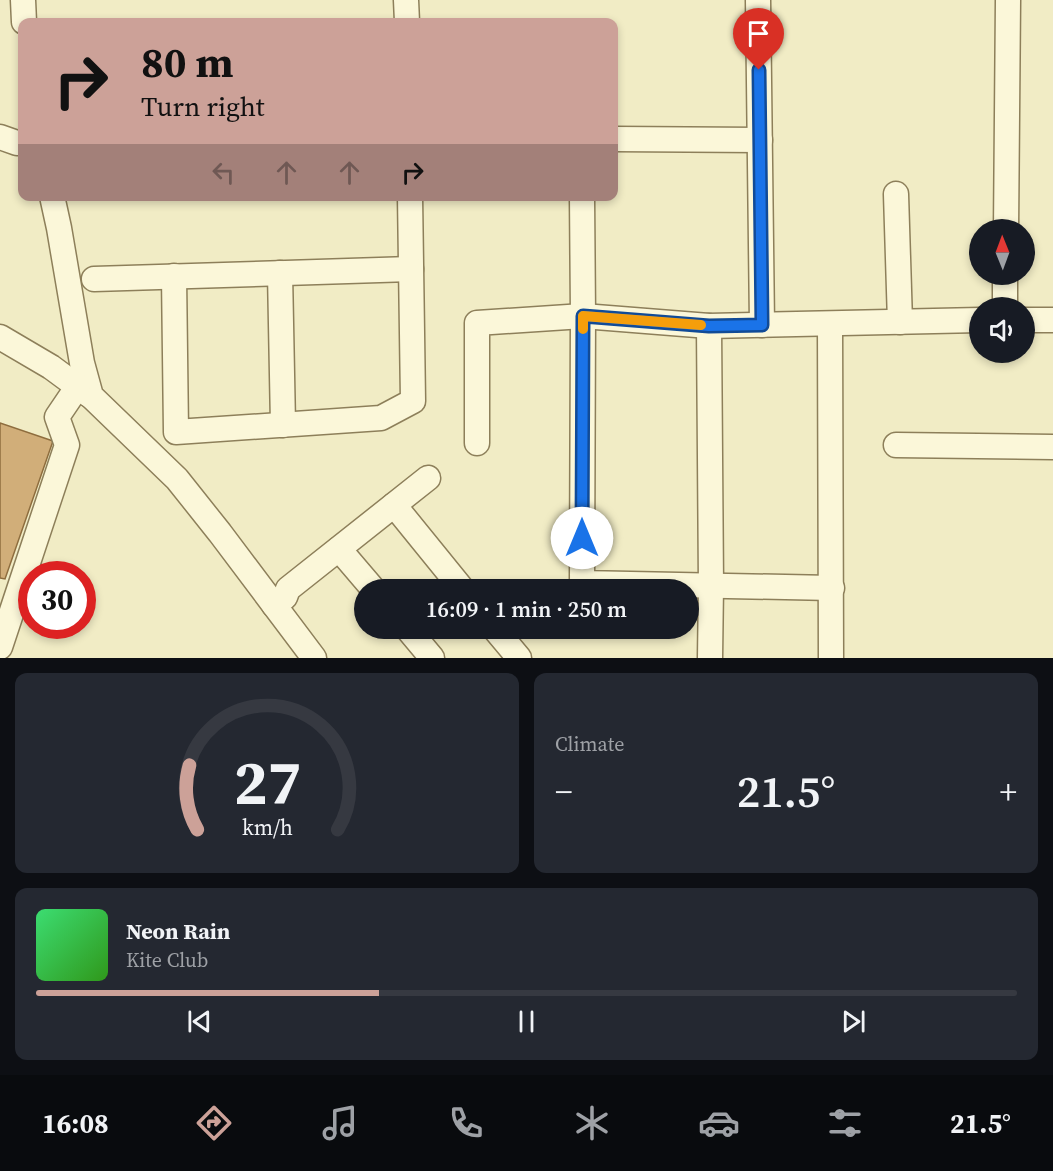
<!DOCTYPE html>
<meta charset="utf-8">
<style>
body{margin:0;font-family:"Source Serif 4",serif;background:#242831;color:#f1f3f6;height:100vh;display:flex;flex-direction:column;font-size:22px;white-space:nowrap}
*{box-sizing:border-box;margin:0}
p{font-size:20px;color:#9ea1a6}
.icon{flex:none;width:33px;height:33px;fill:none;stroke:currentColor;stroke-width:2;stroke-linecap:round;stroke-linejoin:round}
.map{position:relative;height:658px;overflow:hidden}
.details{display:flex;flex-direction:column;gap:15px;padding:15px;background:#0d0f14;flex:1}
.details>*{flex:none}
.top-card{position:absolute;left:18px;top:18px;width:600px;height:183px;border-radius:12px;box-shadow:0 3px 9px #0003;background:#cca198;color:#111;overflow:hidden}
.needle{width:39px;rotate:359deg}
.fabs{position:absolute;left:969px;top:219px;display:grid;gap:12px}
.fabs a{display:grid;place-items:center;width:66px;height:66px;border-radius:50%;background:#171b24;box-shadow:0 3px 9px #0003;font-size:30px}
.speed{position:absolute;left:18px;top:561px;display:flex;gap:12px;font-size:30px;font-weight:700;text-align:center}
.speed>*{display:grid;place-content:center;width:78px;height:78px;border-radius:50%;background:#171b24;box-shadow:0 3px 9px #0003;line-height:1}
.speed .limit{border:9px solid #d22;background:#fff;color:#111}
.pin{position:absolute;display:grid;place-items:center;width:51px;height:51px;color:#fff;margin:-62px -26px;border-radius:50% 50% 50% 0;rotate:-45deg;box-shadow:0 0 6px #0007}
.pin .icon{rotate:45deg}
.me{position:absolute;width:66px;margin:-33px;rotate:0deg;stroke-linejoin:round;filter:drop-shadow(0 0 4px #0008)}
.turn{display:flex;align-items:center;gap:21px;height:126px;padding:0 24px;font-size:27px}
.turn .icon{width:78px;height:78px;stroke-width:2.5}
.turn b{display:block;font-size:42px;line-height:51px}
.lanes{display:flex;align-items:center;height:57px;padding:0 24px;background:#0003;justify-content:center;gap:30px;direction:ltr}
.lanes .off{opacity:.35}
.big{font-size:45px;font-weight:600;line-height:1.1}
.details .card{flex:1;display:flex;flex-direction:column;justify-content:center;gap:9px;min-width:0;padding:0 21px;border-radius:12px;background:#242831}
.details .dial{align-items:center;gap:0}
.dial svg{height:156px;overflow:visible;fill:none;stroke:#363941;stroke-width:7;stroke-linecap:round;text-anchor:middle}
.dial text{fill:#f1f3f6;stroke:none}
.song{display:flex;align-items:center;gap:18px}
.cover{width:72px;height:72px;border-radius:9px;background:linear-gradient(135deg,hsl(140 70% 55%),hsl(110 70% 35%))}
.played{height:6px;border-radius:3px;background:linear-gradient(90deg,#cca198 35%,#363941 35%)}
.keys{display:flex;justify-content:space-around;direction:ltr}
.heat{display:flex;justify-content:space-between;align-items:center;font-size:33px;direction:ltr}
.details .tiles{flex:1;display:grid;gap:15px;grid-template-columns:1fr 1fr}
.card:last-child{grid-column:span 2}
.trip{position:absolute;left:354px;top:579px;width:345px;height:60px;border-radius:30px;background:#171b24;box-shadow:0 3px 9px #0003;font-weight:600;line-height:60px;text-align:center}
.tabs{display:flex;height:96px;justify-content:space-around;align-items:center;background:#090b0e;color:#9ea1a6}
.tabs .icon{width:42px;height:42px}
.tabs .active{color:#cca198}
.tabs b{font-size:27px;color:#f1f3f6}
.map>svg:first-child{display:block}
</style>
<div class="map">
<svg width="1053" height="658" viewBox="0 0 1053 658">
<rect width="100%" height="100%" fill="#f1ecc5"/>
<polygon fill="#d1ae79" stroke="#8e6d3e" stroke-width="1.5" points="0,423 53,441 5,579 0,578"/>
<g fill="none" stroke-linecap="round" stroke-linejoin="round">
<g stroke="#8d7f5a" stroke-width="27">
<g id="minor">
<polyline points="23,0 24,22"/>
<polyline points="406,0 407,22"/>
<polyline points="758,0 762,325"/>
<polyline points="0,137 17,143 22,143"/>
<polyline points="614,139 760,140"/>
<polyline points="896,194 900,322"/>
<polyline points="52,196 59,228 82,363 91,396 177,479 220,533 314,658"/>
<polyline points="582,196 583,316 582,583 832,588"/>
<polyline points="1006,230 1008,0"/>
<polyline points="280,273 283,425"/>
<polyline points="174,276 176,432 381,418 413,401 410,196"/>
<polyline points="94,279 411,269"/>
<polyline points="1005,308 1005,274"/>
<polyline points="1024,320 1053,320"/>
<polyline points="830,324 831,658"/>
<polyline points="709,326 711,586 710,658"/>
<polyline points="0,337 51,367 89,395"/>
<polyline points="477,443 477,323 583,316 709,326 980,320"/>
<polyline points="896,445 1053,447"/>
<polyline points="394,505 463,590"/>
<polyline points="339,549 374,590"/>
<polyline points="274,605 285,597 288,589 428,478"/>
<polyline points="407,628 432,658"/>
<polyline points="494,628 519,658"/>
<polyline points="0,647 67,445 57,417 78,386"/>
</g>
</g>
<use href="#minor" stroke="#fbf7d9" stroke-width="24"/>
</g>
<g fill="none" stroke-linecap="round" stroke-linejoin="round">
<g stroke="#114b97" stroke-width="15">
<polyline id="route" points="582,538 583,316 709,326 762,325 759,70"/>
</g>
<use href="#route" stroke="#1a73e8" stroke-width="10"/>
<polyline stroke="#f59e0b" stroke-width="10" points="583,329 583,316 701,325"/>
</g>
</svg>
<div class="fabs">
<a><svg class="needle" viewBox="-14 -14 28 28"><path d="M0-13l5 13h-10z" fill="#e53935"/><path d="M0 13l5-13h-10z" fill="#9ea1a6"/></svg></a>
<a><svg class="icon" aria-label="sound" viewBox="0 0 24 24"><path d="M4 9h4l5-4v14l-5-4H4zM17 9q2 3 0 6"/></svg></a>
</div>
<div class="speed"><div class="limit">30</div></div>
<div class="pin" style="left:759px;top:70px;background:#d93025"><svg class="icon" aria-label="arrive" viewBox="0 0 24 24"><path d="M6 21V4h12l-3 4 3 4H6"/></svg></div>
<svg class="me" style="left:582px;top:538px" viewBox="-20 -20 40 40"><circle r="19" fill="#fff"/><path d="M0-13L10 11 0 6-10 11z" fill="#1a73e8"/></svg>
<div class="trip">16:09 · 1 min · 250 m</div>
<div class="top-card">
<div class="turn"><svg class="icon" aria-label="right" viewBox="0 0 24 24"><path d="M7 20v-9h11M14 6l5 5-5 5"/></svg><div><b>80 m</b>Turn right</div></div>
<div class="lanes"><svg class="icon off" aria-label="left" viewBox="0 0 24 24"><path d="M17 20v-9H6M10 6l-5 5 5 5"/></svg><svg class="icon off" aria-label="ahead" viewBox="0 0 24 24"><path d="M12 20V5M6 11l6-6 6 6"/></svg><svg class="icon off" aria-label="ahead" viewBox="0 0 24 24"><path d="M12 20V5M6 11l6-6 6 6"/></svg><svg class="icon" aria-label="right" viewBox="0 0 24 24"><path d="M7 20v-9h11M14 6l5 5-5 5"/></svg></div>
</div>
</div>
<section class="details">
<div class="tiles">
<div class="card dial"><svg viewBox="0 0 100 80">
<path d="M14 69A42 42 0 1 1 86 69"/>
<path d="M14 69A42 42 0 0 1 10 36" stroke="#cca198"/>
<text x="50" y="56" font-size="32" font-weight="700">27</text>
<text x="50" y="72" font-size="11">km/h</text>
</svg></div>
<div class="card"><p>Climate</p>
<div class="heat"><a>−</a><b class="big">21.5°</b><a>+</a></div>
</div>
<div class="card">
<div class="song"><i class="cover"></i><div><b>Neon Rain</b><p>Kite Club</p></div></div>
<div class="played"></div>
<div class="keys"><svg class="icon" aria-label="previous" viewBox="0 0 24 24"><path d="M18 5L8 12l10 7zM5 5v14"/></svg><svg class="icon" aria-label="pause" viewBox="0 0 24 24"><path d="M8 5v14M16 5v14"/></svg><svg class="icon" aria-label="next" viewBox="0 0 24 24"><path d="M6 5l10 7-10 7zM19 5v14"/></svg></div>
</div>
</div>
</section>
<nav class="tabs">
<b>16:08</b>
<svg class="icon active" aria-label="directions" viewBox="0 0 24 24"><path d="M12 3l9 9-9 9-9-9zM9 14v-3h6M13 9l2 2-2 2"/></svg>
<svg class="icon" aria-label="music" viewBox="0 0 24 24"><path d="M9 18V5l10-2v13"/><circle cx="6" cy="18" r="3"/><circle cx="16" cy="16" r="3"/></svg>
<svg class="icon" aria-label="phone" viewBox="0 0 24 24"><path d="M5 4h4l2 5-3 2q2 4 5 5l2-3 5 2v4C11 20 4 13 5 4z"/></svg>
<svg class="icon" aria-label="climate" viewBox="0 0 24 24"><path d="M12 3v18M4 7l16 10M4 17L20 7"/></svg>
<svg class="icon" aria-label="car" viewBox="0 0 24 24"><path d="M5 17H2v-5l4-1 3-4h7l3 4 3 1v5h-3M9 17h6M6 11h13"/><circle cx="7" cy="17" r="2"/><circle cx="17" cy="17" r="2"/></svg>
<svg class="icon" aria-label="filters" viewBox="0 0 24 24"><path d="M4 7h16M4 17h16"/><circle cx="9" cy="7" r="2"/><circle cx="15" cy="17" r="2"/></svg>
<b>21.5°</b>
</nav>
